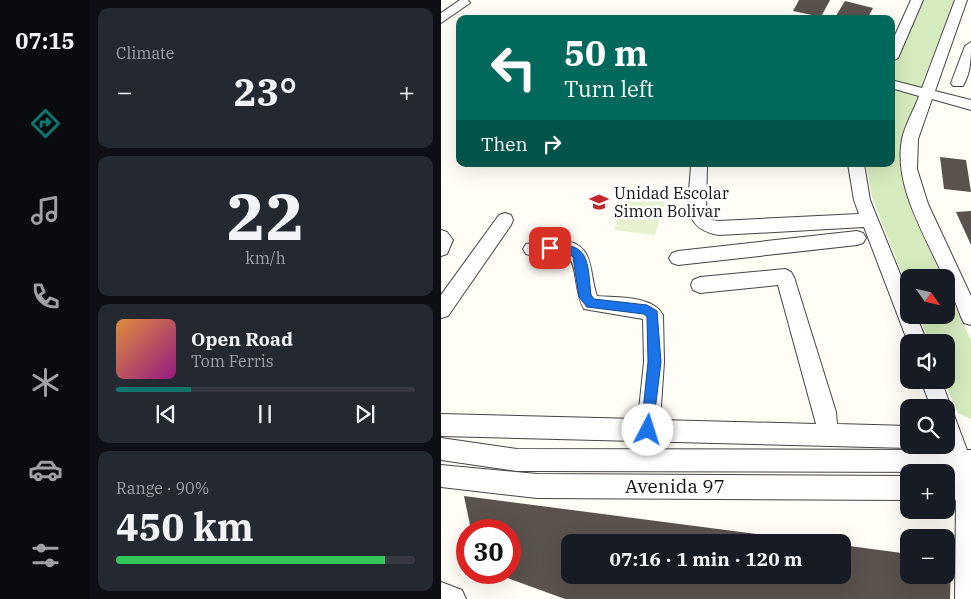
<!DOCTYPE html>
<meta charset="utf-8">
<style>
body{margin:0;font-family:"IBM Plex Serif",serif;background:#242831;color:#f1f3f6;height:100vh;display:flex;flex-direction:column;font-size:19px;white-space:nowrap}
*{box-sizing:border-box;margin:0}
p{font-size:16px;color:#9ea1a6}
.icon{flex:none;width:28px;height:28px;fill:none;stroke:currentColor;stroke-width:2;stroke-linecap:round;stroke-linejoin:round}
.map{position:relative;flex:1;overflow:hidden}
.sheet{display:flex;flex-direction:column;gap:8px;padding:8px;background:#0d0f14;width:351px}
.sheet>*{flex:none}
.guide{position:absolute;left:15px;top:15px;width:439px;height:152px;border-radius:10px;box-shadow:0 5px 20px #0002;background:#00695c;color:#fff;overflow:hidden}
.needle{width:32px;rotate:124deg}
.buttons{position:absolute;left:459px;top:269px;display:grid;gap:10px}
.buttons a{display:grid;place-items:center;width:55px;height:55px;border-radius:10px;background:#171b24;box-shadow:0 5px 20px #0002;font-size:25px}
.speed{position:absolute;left:15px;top:519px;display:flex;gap:10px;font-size:25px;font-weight:700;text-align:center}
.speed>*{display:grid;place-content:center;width:65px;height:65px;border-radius:50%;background:#171b24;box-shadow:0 5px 20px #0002;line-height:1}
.speed .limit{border:8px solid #d22;background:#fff;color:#111}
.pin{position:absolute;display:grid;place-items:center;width:42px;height:42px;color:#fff;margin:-21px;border-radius:10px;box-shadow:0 2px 8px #0006}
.me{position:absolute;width:55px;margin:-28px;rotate:5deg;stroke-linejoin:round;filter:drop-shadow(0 0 4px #0008)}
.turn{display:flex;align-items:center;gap:18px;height:105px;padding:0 25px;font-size:22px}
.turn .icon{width:65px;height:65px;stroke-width:2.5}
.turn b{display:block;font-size:35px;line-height:42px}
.then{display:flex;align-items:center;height:48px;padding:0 25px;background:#0003;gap:10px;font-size:19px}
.big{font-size:38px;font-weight:700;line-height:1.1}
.sheet .widget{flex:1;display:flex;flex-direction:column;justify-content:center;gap:8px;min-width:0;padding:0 18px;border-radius:10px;background:#242831}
.sheet .dial{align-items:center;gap:0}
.dial b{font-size:65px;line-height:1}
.song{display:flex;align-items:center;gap:15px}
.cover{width:60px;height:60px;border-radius:8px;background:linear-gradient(135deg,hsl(30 70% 55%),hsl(310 70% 35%))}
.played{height:5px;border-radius:2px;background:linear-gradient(90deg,#0f766e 25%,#363941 25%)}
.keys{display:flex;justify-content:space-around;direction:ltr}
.heat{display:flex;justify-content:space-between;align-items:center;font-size:28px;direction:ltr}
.charge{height:8px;border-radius:4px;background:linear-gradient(90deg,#34c759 90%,#363941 0)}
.trip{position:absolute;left:120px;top:534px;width:290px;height:50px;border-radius:10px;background:#171b24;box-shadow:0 5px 20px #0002;font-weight:700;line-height:50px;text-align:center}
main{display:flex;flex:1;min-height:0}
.tabs{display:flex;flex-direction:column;width:90px;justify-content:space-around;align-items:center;background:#090b0e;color:#9ea1a6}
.tabs .icon{width:35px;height:35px}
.tabs .current{color:#0f766e}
.tabs b{font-size:22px;color:#f1f3f6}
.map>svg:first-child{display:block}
</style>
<main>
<nav class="tabs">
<b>07:15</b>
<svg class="icon current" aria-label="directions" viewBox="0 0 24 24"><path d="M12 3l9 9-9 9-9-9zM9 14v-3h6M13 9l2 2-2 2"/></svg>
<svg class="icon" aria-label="music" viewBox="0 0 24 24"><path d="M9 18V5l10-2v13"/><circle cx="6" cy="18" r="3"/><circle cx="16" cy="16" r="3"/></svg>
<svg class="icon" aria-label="phone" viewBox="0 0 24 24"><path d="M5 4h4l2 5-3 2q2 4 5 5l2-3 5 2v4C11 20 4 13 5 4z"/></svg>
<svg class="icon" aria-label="climate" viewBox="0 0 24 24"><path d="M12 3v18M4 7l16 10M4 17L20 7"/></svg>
<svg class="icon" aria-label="car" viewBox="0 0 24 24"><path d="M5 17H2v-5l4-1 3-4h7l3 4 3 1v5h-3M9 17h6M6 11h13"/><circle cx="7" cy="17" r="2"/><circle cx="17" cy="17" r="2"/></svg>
<svg class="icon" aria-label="filters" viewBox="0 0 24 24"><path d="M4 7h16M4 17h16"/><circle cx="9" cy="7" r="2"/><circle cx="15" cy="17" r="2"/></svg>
</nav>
<section class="sheet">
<div class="widget"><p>Climate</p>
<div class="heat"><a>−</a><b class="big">23°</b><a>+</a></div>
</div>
<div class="widget dial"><b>22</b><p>km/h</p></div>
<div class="widget">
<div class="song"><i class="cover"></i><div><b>Open Road</b><p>Tom Ferris</p></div></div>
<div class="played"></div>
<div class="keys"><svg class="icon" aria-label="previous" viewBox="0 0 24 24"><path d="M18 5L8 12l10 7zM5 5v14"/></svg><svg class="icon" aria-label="pause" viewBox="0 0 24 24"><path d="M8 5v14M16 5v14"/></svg><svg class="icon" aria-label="next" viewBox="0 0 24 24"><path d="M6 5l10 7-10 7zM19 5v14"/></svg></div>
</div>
<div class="widget"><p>Range · 90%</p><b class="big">450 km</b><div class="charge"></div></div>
</section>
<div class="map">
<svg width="530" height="599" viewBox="0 0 530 599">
<rect width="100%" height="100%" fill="#fffdf5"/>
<g fill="#d5ebbd">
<polygon points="482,0 513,0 484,76 461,144 463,183 473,217 501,277 468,278 467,290 431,197 425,164 450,164 450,72"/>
<polygon points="505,286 530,340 530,419 517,413 503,380 505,342 488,342 478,315 505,315"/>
</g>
<polygon fill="#e6f2cf" points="187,190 226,195 214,235 173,230"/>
<g fill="#5a524d">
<polygon points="358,0 389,0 380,17 352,11"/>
<polygon points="404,1 432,8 426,19 393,19"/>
<polygon points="499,157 525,160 530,192 503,189"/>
<polygon points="530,211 530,245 515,212"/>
<polygon points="23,496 370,541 129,542 129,575 401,575 401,545 468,554 468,575 505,575 505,559 510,560 509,599 124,599 53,573 69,572 69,530 30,530"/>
</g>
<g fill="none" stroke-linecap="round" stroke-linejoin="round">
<g stroke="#444" stroke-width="2">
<g id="minor">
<polygon points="19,0 27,0 29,3 0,23 0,13"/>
<polygon points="470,0 482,0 457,58 450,62 450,44"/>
<path d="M514,0H526L494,91L530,100V110L491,99L477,139L476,169L487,204L530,296V325L523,323L520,317L505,278H503C485,237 452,186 461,139C464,125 473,110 478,96L450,88V80L481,88Z"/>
<path d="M530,42C530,58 530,72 522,86H512L510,83L524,46Z"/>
<path d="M250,164H266L265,215L271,220L278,221L418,214L413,200L407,164H423L429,200L468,296V315H475L486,342H468V345L423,227L278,235C237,228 249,197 250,164Z"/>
<polygon points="64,213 70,215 72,220 70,225 7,316 0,318 0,295 58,215"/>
<polygon points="0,230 6,232 12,240 6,254 0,256"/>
<polygon points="416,231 422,233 425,238 422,243 416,245 237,265 231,263 228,258 231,253 237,251"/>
<path d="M119,240C155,243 147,270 156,296C175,298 212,295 222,315L223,362L219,420L375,424L337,285L259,293L252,290L250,285L252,280L259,277L344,269L350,272L353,277L395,412L396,424L468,426V445H475L468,448L0,436V414L197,419L203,362L202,319L143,309C133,292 137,269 128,257C114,249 99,259 85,254L82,249L85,244Z"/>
<polygon points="480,380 500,380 526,450 530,450 530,599 514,599 515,500 505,500 505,476 512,476 511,472 76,471 0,460 0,438 76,449 504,450 505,408 490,408"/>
<polygon points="0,465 96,474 468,476 468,500 96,498 0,487"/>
<polygon points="0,582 21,590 25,599 0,599"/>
</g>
</g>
<use href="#minor" fill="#fff" fill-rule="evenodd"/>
</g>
<path fill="#1a73e8" stroke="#114b97" d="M109,244C150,243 146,261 150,295L153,299L206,305L216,311L220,362L211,435L207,437L202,435L200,430L207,362L206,317L203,314L146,307L138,297L132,257L126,252L106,251L104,248Z"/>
<defs>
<g id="school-bare" transform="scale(1.5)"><path d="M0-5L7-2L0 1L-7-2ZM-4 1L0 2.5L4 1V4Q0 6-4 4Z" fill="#c4262e" stroke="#fff" stroke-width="2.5" paint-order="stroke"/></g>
</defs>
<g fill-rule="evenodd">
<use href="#school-bare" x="158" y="202"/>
</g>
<g text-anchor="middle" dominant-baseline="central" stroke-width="5" stroke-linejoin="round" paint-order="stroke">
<g font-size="16" fill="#111" stroke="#fff" text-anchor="start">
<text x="173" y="193">Unidad Escolar<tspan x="173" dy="18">Simon Bolivar</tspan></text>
</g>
<g font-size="19" fill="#111" stroke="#fff">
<text x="234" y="486">Avenida 97</text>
</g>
</g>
</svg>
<div class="buttons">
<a><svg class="needle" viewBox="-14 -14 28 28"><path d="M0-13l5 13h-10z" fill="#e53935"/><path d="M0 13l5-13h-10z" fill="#9ea1a6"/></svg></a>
<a><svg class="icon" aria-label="sound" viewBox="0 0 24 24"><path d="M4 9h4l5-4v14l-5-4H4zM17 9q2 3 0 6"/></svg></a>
<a><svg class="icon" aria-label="search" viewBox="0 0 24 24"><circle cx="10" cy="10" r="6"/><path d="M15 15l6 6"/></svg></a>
<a>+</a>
<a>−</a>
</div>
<div class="speed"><div class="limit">30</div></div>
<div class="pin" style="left:109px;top:248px;background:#d93025"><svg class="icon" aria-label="arrive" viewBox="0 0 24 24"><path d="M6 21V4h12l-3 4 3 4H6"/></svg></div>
<svg class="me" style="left:207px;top:430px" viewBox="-20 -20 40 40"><circle r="19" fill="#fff"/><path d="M0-13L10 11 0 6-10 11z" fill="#1a73e8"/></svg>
<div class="trip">07:16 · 1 min · 120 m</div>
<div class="guide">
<div class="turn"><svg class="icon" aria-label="left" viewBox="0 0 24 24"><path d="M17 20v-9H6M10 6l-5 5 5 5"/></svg><div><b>50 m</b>Turn left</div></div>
<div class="then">Then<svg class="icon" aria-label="right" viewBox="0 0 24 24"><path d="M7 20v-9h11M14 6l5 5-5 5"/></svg></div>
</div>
</div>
</main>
